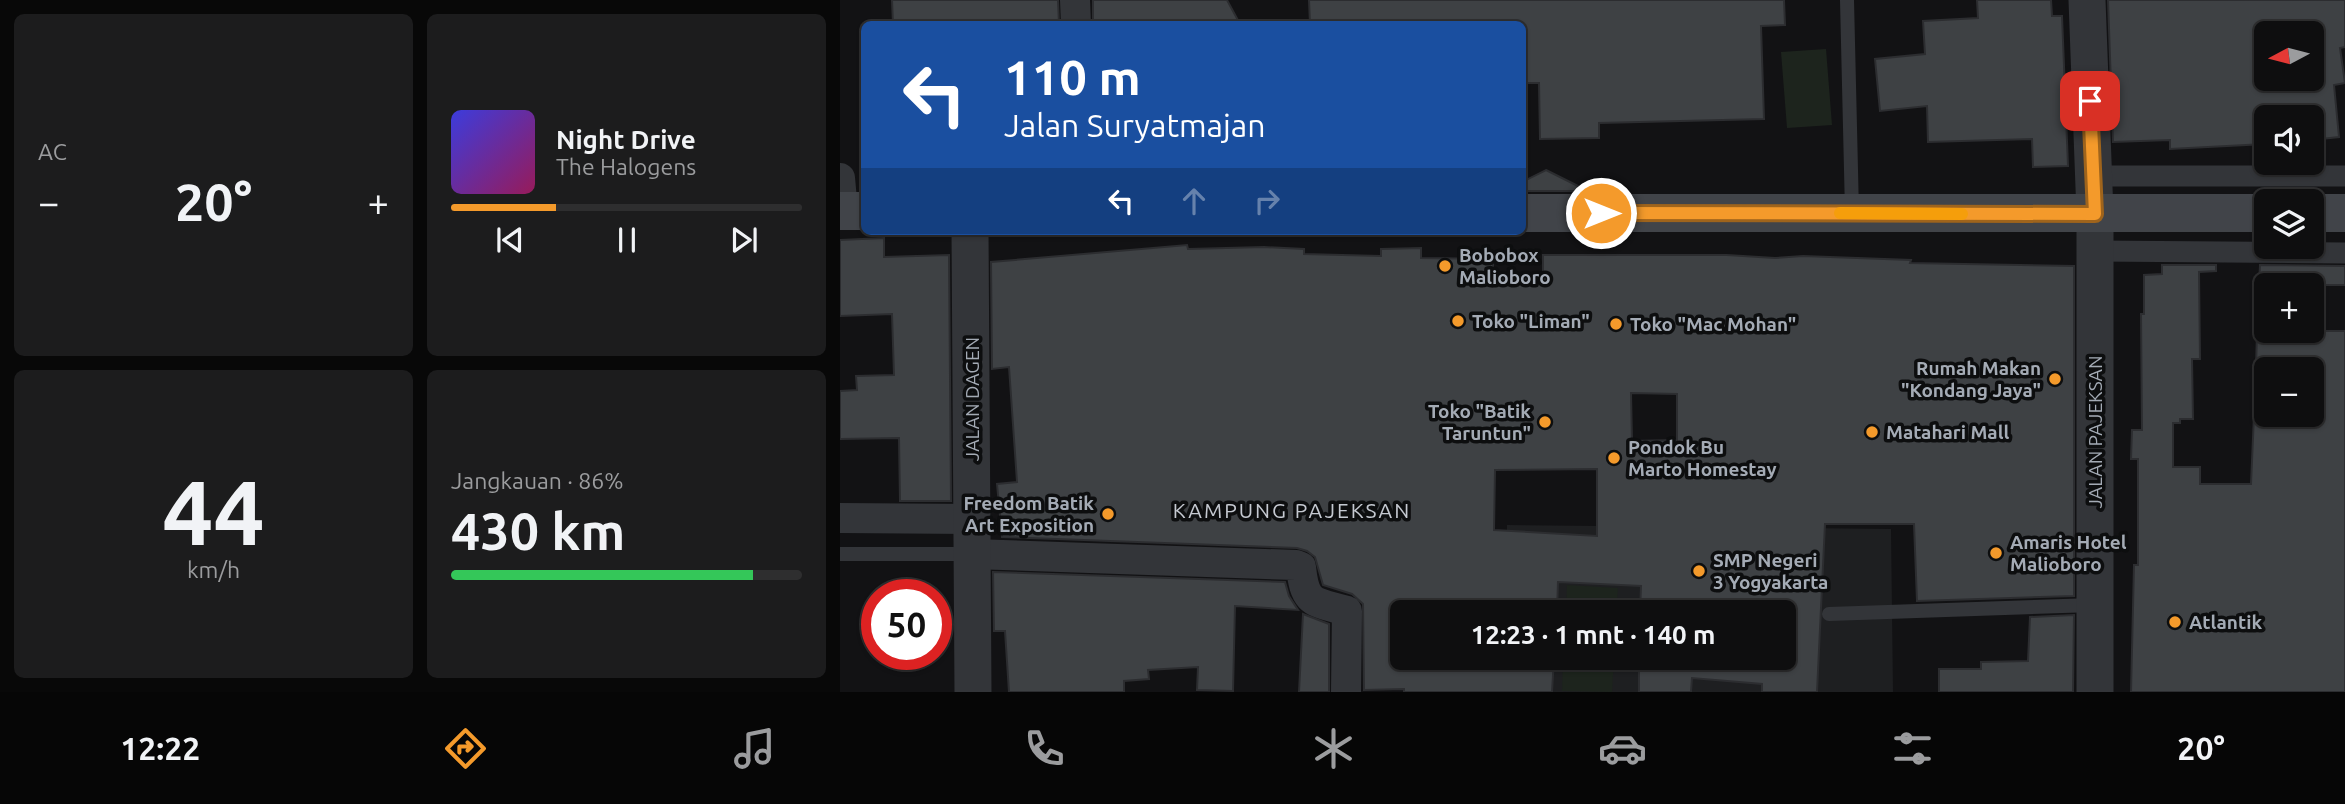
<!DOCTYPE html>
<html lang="id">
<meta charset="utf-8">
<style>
body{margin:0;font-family:Ubuntu,sans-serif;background:#1c1c1d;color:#f1f3f6;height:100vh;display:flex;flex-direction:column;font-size:26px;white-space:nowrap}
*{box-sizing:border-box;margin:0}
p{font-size:23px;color:#9b9c9e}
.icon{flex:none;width:38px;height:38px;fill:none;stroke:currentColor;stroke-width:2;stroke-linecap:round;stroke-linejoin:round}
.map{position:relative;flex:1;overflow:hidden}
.sheet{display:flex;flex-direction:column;gap:14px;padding:14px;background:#080808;width:840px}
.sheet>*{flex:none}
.banner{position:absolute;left:21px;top:21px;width:665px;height:214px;border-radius:10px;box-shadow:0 2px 5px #0004,0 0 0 2px #2e2e2f;background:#1a4fa0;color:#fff;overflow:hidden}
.needle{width:46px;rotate:263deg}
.tools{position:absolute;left:1414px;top:21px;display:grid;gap:14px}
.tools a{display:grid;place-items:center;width:70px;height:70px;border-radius:10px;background:#0e0e0f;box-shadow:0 2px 5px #0004,0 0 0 2px #2e2e2f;font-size:35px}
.speed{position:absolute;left:21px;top:579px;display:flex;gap:14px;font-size:35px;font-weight:700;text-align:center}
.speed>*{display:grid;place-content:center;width:91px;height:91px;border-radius:50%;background:#0e0e0f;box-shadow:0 2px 5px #0004,0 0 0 2px #2e2e2f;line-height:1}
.speed .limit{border:10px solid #d22;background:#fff;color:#111}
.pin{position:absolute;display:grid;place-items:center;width:60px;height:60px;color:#fff;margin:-30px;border-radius:14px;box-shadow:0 4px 10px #0006}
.me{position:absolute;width:77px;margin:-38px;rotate:90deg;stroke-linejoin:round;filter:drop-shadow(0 0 5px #0008)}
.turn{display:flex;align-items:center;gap:24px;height:147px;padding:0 28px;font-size:32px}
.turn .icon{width:91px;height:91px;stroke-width:2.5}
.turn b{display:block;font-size:49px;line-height:60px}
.lanes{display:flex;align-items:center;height:66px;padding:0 28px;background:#0003;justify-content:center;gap:35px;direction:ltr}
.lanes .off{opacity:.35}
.big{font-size:52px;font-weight:700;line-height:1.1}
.sheet .card{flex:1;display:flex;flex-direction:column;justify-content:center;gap:10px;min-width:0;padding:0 24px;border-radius:10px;background:#1c1c1d}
.sheet .dial{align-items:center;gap:0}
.dial b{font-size:91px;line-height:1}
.song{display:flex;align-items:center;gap:21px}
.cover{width:84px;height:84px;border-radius:10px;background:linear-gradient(135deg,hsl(240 70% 55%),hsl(330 70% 35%))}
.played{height:7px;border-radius:4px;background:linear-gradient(90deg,#f49a2b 30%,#2e2e2f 30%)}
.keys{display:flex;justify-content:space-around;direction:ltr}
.heat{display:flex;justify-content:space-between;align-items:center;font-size:38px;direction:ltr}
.charge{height:10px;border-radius:5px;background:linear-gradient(90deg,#34c759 86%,#2e2e2f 0)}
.sheet .tiles{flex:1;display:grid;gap:14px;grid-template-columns:repeat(2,1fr)}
.trip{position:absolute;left:550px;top:600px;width:406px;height:70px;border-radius:10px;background:#0e0e0f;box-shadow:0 2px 5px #0004,0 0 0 2px #2e2e2f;font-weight:700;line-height:70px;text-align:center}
.menu{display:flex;height:112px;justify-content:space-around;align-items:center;background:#060606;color:#9b9c9e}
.menu .icon{width:49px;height:49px}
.menu .current{color:#f49a2b}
.menu b{font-size:32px;color:#f1f3f6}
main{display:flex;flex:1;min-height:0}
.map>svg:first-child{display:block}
</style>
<main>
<section class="sheet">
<div class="tiles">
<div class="card"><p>AC</p>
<div class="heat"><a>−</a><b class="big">20°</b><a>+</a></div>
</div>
<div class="card">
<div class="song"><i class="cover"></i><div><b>Night Drive</b><p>The Halogens</p></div></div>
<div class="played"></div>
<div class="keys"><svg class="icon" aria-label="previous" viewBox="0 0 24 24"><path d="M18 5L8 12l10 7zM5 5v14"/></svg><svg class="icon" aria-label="pause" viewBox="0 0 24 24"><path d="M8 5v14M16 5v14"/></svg><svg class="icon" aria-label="next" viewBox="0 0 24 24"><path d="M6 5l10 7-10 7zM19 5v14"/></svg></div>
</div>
<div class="card dial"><b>44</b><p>km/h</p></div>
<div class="card"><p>Jangkauan · 86%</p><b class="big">430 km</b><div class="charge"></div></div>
</div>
</section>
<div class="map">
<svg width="1505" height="692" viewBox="0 0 1505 692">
<rect width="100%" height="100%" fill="#121214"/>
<polygon fill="#1e1f21" points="667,525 1051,529 1053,692 663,692 664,658 943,658 943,612 665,612"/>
<g fill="#1d241d">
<polygon points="986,49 992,125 947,128 941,52"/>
<polygon points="727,585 778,588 776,612 726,612"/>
<polygon points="723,658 774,658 772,692 722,691"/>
</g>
<g fill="#3e4144" stroke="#2c2d30" stroke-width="2" fill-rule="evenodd">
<polygon points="52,0 218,0 219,24 53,24"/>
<polygon points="253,0 387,0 400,24 253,24"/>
<polygon points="469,0 944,0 945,25 921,26 924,119 759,123 759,138 700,139 699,83 682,83 682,24 470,24"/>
<polygon points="1137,0 1211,0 1212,16 1222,16 1228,166 1193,167 1192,139 1088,142 1087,106 1040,111 1035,59 1085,54 1083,21 1138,18"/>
<path d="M1268,0H1505V47L1500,48L1505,83L1494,85L1499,137L1472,140V117H1423L1425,144L1330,149V140L1273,142ZM1426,33H1472V79H1426Z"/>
<polygon points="706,170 748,191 682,191 682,182"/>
<polygon points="44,238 44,257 109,255 111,501 60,501 59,438 0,439 0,391 17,390 16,376 54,375 52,314 0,316 0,240"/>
<path d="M347,245L348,249L424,247L464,249V254L541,256V249L581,248V258L653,259V276L703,275V255H887L935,258L963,256L1071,260L1070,263L1234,266V596L1077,601L1074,524H985L977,692H922V684L852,678L851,692H799V658H943V612H800L801,586L718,582L717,612H557L560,658H714L712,692H564V689L524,690L523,604L512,594L483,585L475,557L467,551L457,548L162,537L157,484L177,482L169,367L152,369L151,262ZM791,393L837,394V440L792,441ZM757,469V536L654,530L655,470Z"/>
<polygon points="1322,265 1376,265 1376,271 1359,272 1360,359 1352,359 1353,419 1340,419 1340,423 1333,423 1333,467 1360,467 1360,484 1411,484 1414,415 1472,415 1472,369 1416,369 1417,331 1505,331 1505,692 1291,692 1294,565 1298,565 1298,459 1291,459 1292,430 1302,430 1301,314 1304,314 1304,275 1322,274"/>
<polygon points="1420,265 1505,266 1505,285 1419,285"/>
<polygon points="153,572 445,582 449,596 458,610 395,606 393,691 357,690 358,667 308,670 309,679 284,681 284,692 169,692 165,631 154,631"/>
<polygon points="463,614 489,624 489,692 459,692"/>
<polygon points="1234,615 1233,692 1099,692 1099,669 1141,669 1141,662 1188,661 1190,617"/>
</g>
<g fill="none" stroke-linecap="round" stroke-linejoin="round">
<g stroke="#333539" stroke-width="14">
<polyline points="1007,0 1012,212"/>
<polyline points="0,554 132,554"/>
<polyline points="989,614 1254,605"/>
</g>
<g stroke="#333539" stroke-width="21">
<polyline points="1253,176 1505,176"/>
<polyline points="1255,251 1505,253"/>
</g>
<g stroke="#333539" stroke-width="30">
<polyline points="235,0 236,24"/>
<polyline points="0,178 3,211"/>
<polyline points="0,518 132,519"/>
<path d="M132,554L456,565L461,567C465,605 473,601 507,611L506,692"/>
</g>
<g stroke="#333539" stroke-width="37">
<polyline points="1247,0 1255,214 1255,692"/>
<polyline points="130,231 133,692"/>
</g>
<g stroke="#414449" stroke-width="38">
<polyline points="0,211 24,211"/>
<polyline points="682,213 1426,213"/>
<polyline points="1472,213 1505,213"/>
</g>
</g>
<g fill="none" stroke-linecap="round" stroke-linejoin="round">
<g stroke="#9f641c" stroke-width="18">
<polyline id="route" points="761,213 1255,214 1250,101"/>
</g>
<use href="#route" stroke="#f49a2b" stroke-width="12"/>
<polyline stroke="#f59e0b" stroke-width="12" points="1000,213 1122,214"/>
</g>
<g fill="#f49a2b" stroke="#0d0e0f" stroke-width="2.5">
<circle cx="605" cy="266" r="7"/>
<circle cx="618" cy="321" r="7"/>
<circle cx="776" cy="324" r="7"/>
<circle cx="1215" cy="379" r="7"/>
<circle cx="705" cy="422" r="7"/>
<circle cx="1032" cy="432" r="7"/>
<circle cx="774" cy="458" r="7"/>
<circle cx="268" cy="514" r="7"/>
<circle cx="1156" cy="553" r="7"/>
<circle cx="859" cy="571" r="7"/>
<circle cx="1335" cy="622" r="7"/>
</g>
<g text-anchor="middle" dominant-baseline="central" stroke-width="7" stroke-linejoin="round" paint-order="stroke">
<g font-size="19" font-weight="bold" fill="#a4abb5" stroke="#0d0e0f" text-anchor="start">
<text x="619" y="255">Bobobox<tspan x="619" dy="22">Malioboro</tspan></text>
<text x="632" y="321">Toko "Liman"</text>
<text x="790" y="324">Toko "Mac Mohan"</text>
<text x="1201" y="368" text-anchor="end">Rumah Makan<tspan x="1201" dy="22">"Kondang Jaya"</tspan></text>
<text x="691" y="411" text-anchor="end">Toko "Batik<tspan x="691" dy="22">Taruntun"</tspan></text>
<text x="1046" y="432">Matahari Mall</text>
<text x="788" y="447">Pondok Bu<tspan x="788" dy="22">Marto Homestay</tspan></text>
<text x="254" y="503" text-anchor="end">Freedom Batik<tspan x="254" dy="22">Art Exposition</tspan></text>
<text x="1170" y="542">Amaris Hotel<tspan x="1170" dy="22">Malioboro</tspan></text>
<text x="873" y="560">SMP Negeri<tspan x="873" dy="22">3 Yogyakarta</tspan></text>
<text x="1349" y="622">Atlantik</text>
</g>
<g font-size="19" fill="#a4abb5" stroke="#0d0e0f">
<text transform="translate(132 399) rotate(-90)">JALAN DAGEN</text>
<text transform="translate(1255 432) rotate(-90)">JALAN PAJEKSAN</text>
</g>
<g font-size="21" letter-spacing="2" fill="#c5c9d1" stroke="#0d0e0f">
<text x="452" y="510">KAMPUNG PAJEKSAN</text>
</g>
</g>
</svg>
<div class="tools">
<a><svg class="needle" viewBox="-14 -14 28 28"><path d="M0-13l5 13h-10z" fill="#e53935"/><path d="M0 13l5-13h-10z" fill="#9b9c9e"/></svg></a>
<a><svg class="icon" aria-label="sound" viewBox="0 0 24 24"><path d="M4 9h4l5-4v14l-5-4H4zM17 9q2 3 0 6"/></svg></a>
<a><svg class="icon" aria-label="layers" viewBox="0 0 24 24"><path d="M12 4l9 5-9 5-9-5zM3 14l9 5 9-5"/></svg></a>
<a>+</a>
<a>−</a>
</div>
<div class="speed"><div class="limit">50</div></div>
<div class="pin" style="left:1250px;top:101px;background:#d93025"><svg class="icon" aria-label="arrive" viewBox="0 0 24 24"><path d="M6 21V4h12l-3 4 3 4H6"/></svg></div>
<svg class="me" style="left:761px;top:213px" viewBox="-20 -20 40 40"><circle r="17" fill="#f49a2b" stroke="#fff" stroke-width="3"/><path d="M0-11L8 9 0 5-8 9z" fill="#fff"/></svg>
<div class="trip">12:23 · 1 mnt · 140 m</div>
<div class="banner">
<div class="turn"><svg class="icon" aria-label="left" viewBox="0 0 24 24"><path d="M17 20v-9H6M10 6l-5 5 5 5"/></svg><div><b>110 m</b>Jalan Suryatmajan</div></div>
<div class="lanes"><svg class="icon" aria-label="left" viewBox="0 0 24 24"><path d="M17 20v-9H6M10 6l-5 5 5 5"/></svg><svg class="icon off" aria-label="ahead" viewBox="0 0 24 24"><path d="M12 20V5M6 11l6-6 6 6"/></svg><svg class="icon off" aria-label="right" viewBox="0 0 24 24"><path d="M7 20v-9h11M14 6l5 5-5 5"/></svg></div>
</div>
</div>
</main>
<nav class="menu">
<b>12:22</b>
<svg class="icon current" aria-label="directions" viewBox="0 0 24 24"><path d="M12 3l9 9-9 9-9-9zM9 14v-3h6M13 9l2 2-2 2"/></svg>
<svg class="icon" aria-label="music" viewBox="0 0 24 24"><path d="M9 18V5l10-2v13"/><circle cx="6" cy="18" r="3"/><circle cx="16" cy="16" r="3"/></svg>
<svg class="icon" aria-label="phone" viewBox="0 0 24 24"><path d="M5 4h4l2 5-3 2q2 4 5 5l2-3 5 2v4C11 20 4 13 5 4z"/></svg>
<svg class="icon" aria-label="climate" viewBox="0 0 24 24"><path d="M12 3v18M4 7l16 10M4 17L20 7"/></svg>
<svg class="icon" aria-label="car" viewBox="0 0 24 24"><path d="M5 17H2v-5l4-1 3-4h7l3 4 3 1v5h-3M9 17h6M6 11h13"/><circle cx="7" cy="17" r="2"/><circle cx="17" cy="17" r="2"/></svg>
<svg class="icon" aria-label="filters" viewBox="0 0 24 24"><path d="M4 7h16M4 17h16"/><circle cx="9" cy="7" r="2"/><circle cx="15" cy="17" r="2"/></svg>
<b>20°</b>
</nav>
